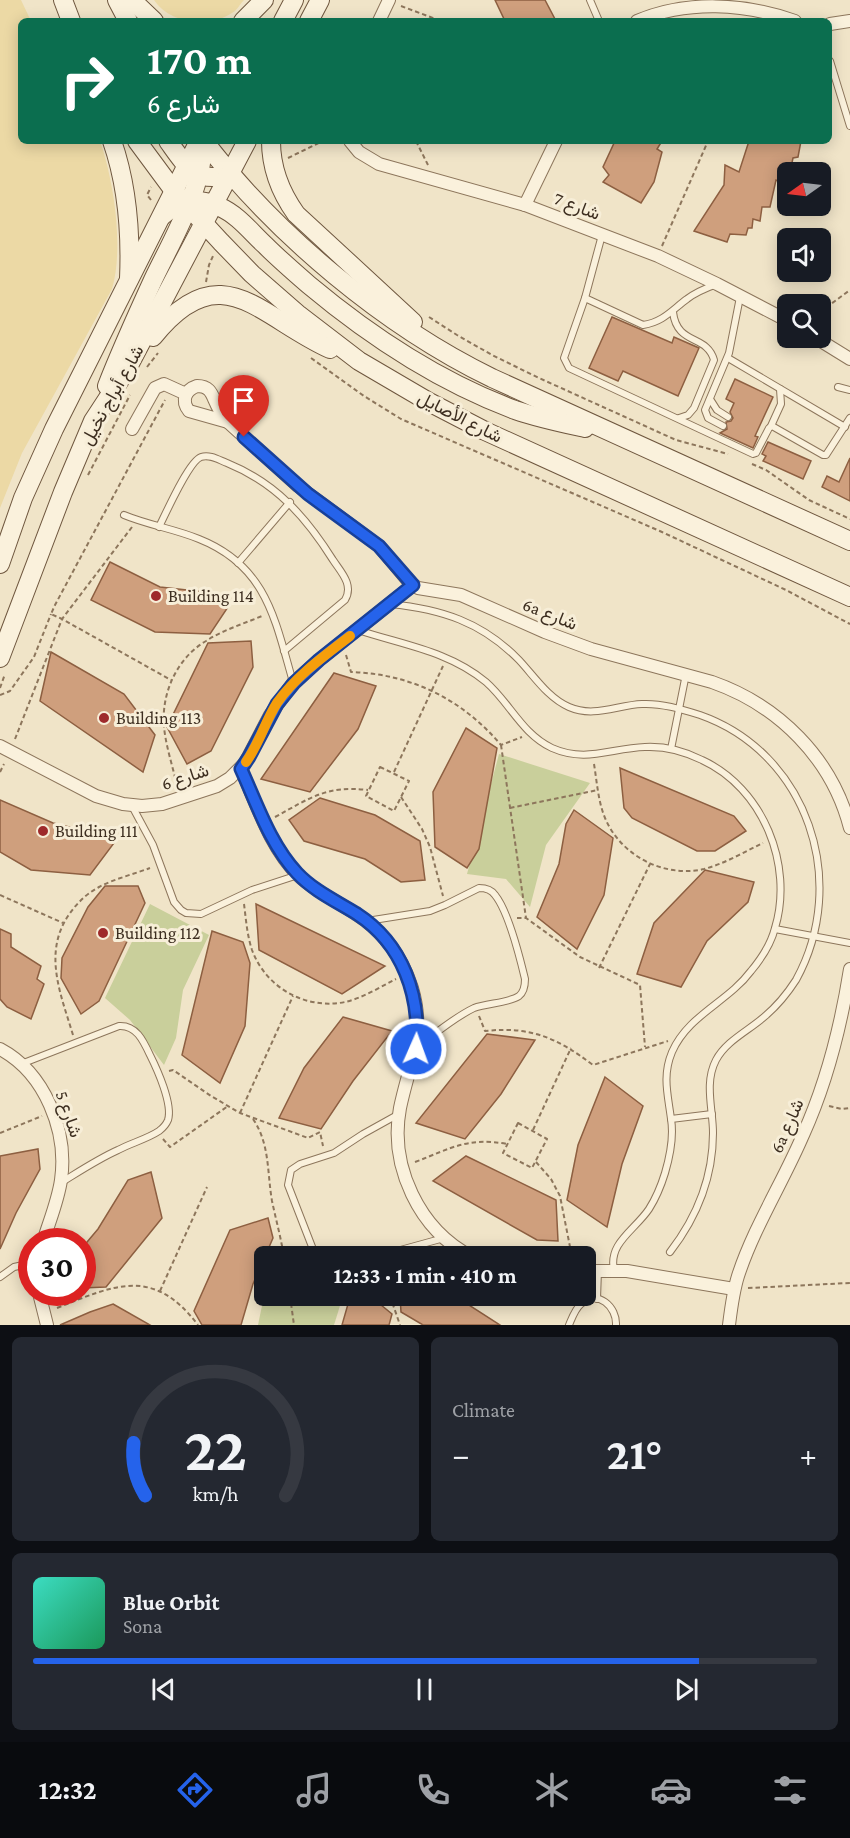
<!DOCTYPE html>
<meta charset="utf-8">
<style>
body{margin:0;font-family:"Crimson Pro",Vazirmatn,serif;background:#242831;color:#f1f3f6;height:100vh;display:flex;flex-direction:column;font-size:22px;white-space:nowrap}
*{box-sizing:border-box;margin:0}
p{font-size:20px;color:#9ea1a6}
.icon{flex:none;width:33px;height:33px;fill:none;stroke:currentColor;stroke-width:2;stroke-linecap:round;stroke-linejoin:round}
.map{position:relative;height:1325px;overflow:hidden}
.panel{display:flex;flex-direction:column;gap:12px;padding:12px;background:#0d0f14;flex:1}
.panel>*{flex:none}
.guide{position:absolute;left:18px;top:18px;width:814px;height:126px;border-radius:9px;box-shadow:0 3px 15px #0003;background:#0b6e4f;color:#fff;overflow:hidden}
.needle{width:39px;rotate:256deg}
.buttons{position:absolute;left:777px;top:162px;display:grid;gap:12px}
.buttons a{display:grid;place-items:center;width:54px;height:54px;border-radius:9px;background:#171b24;box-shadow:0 3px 15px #0003;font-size:30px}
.speed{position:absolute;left:18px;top:1228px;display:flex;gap:12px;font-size:30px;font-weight:700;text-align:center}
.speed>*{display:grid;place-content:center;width:78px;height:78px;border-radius:50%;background:#171b24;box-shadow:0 3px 15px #0003;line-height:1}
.speed .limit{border:9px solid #d22;background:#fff;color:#111}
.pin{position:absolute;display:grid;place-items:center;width:51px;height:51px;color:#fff;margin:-62px -26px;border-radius:50% 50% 50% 0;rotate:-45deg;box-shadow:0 0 6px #0007}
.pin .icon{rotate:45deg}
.me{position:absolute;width:66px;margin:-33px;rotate:2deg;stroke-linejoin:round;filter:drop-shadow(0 0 4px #0008)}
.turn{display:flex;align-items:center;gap:21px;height:126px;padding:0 30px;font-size:27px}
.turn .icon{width:78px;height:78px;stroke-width:2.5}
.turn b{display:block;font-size:42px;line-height:51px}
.big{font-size:45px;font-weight:700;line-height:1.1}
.panel .widget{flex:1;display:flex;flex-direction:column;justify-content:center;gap:9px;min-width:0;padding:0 21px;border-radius:9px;background:#242831}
.panel .dial{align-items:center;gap:0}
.dial svg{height:156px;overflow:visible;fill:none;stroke:#363941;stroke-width:7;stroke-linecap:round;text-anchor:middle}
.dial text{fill:#f1f3f6;stroke:none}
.song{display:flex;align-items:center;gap:18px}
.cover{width:72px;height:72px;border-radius:9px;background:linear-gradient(135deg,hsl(170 70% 55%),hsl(150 70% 35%))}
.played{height:6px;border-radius:3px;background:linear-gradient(90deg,#2563eb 85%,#363941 85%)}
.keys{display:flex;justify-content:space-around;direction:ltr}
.heat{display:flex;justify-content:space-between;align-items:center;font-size:33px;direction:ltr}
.panel .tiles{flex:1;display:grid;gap:12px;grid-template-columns:1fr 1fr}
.widget:last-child{grid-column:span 2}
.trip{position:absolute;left:254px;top:1246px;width:342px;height:60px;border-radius:9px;background:#171b24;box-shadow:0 3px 15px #0003;font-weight:700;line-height:60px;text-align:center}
.menu{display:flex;height:96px;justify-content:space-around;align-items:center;background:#090b0e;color:#9ea1a6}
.menu .icon{width:42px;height:42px}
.menu .current{color:#2563eb}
.menu b{font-size:27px;color:#f1f3f6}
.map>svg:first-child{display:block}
</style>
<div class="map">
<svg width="850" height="1325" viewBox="0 0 850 1325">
<rect width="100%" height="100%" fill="#f0e4c8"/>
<g fill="#c9cf9b">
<polygon points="499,754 590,783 546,845 530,907 506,879 467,874"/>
<polygon points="150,904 209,935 183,990 176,1038 164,1065 130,1020 105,998"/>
<polygon points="264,1296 343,1296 334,1325 258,1325"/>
</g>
<g fill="#ecd9a5">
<path d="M0,0H21L31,21H21V141H100C114,181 124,248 112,289L22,453L0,508Z"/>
<path d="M154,0H244C241,3 238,8 235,11C211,29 171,25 154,0Z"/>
</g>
<g fill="#cf9f7d" stroke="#8d5f41" stroke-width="1.5">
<polygon points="495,0 545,0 556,21 505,21"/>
<polygon points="615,141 662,141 657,149 662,152 654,182 641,203 603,182 609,175 603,167"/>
<polygon points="749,141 801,141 798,157 793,158 790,172 785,175 784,184 776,180 770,207 762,207 760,221 753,219 752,228 748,228 746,235 730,234 727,242 694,231 724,185 725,165 739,172"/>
<polygon points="612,317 672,343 674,337 699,348 678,396 623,371 618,381 589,368"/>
<polygon points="735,379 773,397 755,436 758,437 753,448 720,433 727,429 726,422 731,421 733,418 730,412 734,403 726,399"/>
<polygon points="768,442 811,461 803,479 763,461 766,456 762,454"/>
<polygon points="850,458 850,501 822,487 827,476 839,482"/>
<polygon points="110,562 160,587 214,593 230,604 210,634 155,632 91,600"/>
<polygon points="251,641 253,667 211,751 187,764 167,727 208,643"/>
<polygon points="51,652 124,694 155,735 143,772 40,701"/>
<polygon points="334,673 376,686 358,729 310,792 261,779"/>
<polygon points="466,728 497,748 479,849 467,868 435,847 433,792"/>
<polygon points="620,768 734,816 746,831 715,851 697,851 632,818 624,808"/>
<polygon points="320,798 375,815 420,841 425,880 401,882 365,859 304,841 289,820"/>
<polygon points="0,800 53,823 117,839 90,875 31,870 0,852"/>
<polygon points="574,810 613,838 604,895 577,949 537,917 559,864 566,824"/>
<polygon points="705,870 754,882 748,902 707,941 681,987 637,974 654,923"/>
<polygon points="105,886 138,886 145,903 99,1001 81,1014 61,978 62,958 88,907"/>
<polygon points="256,904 385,966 342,994 259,950"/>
<polygon points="0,929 11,934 11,947 41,966 37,979 44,984 31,1019 7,1007 0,999"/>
<polygon points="212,931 243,942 250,963 245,1026 220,1083 182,1055"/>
<polygon points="343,1017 392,1031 353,1081 321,1129 279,1118 304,1068"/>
<polygon points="487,1034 535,1040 501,1094 465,1139 416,1123"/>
<polygon points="605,1077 643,1106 622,1164 607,1227 567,1200 578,1145"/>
<polygon points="38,1149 40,1169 16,1213 0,1249 0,1156"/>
<polygon points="466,1156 556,1200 558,1241 537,1240 433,1181"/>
<polygon points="151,1172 162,1218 106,1287 82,1288 82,1248 98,1229 128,1180"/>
<polygon points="268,1218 273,1238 253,1284 241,1325 202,1325 194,1311 230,1230"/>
<polygon points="354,1296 370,1296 392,1314 389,1325 342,1325 348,1304"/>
<polygon points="400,1296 455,1296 500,1325 423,1325 401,1312"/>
<polygon points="113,1304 150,1325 60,1325 90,1312"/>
</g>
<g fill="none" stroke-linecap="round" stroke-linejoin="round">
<g stroke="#8d765c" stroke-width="8">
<g id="lane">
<polyline points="590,0 599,21"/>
<polyline points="830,61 850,126"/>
<polyline points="602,235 585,298 564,358 569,368 753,454 756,453 769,428 772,426 823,455 826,455 850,418"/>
<path d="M585,298L643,325C663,322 672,310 687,299C696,292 706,288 717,284"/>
<path d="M673,312C677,346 707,334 714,360L694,408L688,415L679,418"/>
<polyline points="728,358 845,427"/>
<polyline points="838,387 850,390"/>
<polyline points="710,399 717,410 728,417"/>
<polyline points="723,426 708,418 705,410 729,353 740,297"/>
<polyline points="771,426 781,404 780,389"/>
<path d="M124,515C148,525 175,529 199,539C267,566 275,620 293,682"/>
<path d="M159,527C166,513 189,461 201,457C210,454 219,460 227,463C276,483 306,517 333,560C341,572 354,585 345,600L284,651"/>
<polyline points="238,563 290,502"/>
<path d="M390,604C441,609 482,622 519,660C534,676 548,698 569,707C594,718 617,705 642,704C661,703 681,709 700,715C808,753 850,882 796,980C787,994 776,1007 764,1017C748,1031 726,1041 716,1060C704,1083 713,1109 713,1133C713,1177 697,1217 670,1252"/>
<path d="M358,630C403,645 449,651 486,682C510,703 522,734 552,748C586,763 611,748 645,747C665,746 684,751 702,760C763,788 794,865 775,928C771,944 761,959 751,971C728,1002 688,1015 672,1052C662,1076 668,1095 671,1119C674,1137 670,1156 665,1173C661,1186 656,1198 649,1209C635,1230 608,1243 614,1270"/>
<polyline points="671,749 686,674"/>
<polyline points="132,806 153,845 174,902 181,910 186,913 201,914 252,890 298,875"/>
<path d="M367,921L430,911L445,905L479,888C485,888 491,889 495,895C508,911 520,958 525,979C525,986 524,992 519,996C509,1003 487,1003 474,1008C453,1018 435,1034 416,1048"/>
<polyline points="775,929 850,943"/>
<path d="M21,1064L119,1026C136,1025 143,1040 150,1055C157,1069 173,1104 168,1120C166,1125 163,1128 159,1131C147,1139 131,1143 118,1150C98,1159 80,1171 62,1182"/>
<polyline points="671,1119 712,1114"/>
<polyline points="316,1257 288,1185 291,1170 300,1164 334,1153 363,1134 399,1114"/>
<polyline points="375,1257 444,1238"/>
<polyline points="0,1277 14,1267 32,1263"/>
<polyline points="597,1299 598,1270"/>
<path d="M569,1325C572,1318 575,1309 581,1304C598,1289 617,1307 616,1325"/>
</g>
</g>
<g stroke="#8d765c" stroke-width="14">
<g id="street">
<polyline points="379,21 389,0"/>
<path d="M637,21C687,0 744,3 795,21"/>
<polyline points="830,24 850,21"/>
<polyline points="350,141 359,152 379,164 525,205 658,256 717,284 788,321"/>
<polyline points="525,205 556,141"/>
<polyline points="816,338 850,359"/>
<path d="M197,386C213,386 212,398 219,409C222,414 225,418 228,422L189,411C181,401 185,390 197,386Z"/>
<path d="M228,422L298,486L379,546L409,582L418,588L461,595L545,632L591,649L712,682C778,705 832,758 850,828"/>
<polyline points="132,429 155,388 164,384 186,394"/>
<polyline points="0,746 96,796 123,804 142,806 162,804 217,786 230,778 245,763 270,715 293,683 319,660 413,585"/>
<path d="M241,769C257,805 270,848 299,876C316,892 337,901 356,914C383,931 402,957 412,988C426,1035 409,1064 400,1108C389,1166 419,1230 472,1257"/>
<path d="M0,1049C45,1073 68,1131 61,1180C58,1201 49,1222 43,1242"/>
<polyline points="585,1271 627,1271 734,1289"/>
<polyline points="39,1293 47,1325"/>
<path d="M729,1325C731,1309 733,1292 738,1276C754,1227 783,1182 803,1135C827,1082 841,1026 850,969"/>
</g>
</g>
<g stroke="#6f573f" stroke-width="20">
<g id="secondary">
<polyline points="63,0 71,21"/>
<polyline points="117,0 128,21"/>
<polyline points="132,0 154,21"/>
<polyline points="243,21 264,0"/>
<polyline points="283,21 294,0"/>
<polyline points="309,21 320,0"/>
<path d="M112,141C127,184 131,233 129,279"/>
<polyline points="137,141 174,191 221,242 252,274 299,315 359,361 429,402 485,431 850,597"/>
<path d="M168,141C186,166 196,185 230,174"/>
<path d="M204,141C276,235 385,326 492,378L850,541"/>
<path d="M271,141C271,168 281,193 296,214L413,322"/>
<path d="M162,216C180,200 198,196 220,207C238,215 251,232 265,245C279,259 294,272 309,285C370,336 440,382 515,410C538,418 562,423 585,428"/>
<path d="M153,337C221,252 259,317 330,349"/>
<path d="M107,386C121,350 137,315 153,280C170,244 206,183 202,142"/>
<polyline points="0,564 23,498 54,429 199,141"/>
<polyline points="0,658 63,492 93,421 127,369 247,141"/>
</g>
</g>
<g stroke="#8d765c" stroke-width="2" stroke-dasharray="4.5 3" stroke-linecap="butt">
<polyline points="401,6 441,21"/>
<polyline points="416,141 428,165"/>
<polyline points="288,158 323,141"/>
<polyline points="151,200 147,195 151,187"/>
<polyline points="662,246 708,141"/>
<polyline points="206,282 209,265 213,256"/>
<polyline points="820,312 850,290"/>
<polyline points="429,317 457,335 492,355 539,378 676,440 728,454"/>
<polyline points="311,358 364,396 401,419 662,532 786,590 850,624"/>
<polyline points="147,367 158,353"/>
<polyline points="752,464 766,470 809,500 850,519"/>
<polyline points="88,475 130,395"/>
<polyline points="132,527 62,619 171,680"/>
<path d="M346,655L351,672C411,674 462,699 501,745L522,737"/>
<polyline points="0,688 5,674"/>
<polyline points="0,695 10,691 34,657 51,614"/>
<polyline points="15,739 62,619 51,614 55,605 165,400"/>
<polyline points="501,745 526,918"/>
<path d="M594,764C597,782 598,801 605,818C621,856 664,878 704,869C724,864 744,852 763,843"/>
<polygon points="380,767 409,781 394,811 366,796"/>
<polyline points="0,772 4,764"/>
<polyline points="394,772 443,666"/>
<path d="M177,786C173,767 166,747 164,727C161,693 177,658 206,641C223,630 243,624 262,616"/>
<polyline points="401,797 422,829 430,847 443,896"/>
<polyline points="510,808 598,790"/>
<path d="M275,817C310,798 327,785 368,790"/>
<polyline points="0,895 63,923"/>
<path d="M244,904C246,919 247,935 252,950C266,988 306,1010 345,1002C363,998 380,987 396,979"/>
<polyline points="517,918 526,918 580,957 640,985 645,1047"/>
<polyline points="599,968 650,864"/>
<path d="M479,1016L485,1031C531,1026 557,1038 593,1065L668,1041"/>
<path d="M73,1035C61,995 43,954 68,916C76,904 86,894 99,887C114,879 134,874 150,868"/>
<polyline points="169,1071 173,1070 211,1096 240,1113 308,1138 320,1132 323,1146"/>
<polyline points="829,1106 842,1109 850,1108"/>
<polyline points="240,1113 293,996"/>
<path d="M253,1119C270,1144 267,1172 272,1201C276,1220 281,1238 284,1257"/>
<polygon points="518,1123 547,1139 532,1168 503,1153"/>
<polyline points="533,1130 571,1048"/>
<polyline points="0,1133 42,1116"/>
<polyline points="163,1139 170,1147 228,1106"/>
<path d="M415,1162C452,1148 467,1137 507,1144"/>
<polyline points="536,1162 551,1179 560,1196 572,1257"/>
<polyline points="748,1288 850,1283"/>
<polyline points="160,1291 207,1187"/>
<polyline points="290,1296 294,1325"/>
<polyline points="390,1296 400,1325"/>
<polyline points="291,1304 333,1296"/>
<path d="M57,1308C115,1285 153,1266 198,1325"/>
</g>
<use href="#lane" stroke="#faf1dc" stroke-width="6"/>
<use href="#street" stroke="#faf1dc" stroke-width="12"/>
<use href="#secondary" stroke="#faf1dc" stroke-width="18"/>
</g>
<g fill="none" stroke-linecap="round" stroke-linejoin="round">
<g stroke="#184099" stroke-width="15">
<path id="route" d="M244,437L308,494L379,546L413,585L319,660L294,683L277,704L249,757L241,769C257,804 270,844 297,873C314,891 336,901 357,914C403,944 421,996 416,1049"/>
</g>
<use href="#route" stroke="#2563eb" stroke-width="10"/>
<path stroke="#f59e0b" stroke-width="10" d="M246,762C259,744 265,722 277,703C296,676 324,656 350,636"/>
</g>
<g fill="#9e2a2b" stroke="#f7eed8" stroke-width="2">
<circle cx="156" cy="596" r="6"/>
<circle cx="104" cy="718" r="6"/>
<circle cx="43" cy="831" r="6"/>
<circle cx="103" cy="933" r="6"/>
</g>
<g text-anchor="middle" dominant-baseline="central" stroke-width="6" stroke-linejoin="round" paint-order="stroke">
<g font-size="18" fill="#3d2e20" stroke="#f7eed8">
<text transform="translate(577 206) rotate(21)">شارع 7</text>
<text transform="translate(112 395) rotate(-61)">شارع أبراج نخيل</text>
<text transform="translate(460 417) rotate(27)">شارع الأصايل</text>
<text transform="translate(550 614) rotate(22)">6a شارع</text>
<text transform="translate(185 777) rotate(-18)">شارع 6</text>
<text transform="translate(69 1114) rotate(71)">شارع 5</text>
<text transform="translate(787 1126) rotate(-66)">6a شارع</text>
</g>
<g font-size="18" fill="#3d2e20" stroke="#f7eed8" text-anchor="start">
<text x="168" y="596">Building 114</text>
<text x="116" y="718">Building 113</text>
<text x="55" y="831">Building 111</text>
<text x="115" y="933">Building 112</text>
</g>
</g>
</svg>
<div class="buttons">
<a><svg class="needle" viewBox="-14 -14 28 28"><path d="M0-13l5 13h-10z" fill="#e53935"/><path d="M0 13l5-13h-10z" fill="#9ea1a6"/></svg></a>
<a><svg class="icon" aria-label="sound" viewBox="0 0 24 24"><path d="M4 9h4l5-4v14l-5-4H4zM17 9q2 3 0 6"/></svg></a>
<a><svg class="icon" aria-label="search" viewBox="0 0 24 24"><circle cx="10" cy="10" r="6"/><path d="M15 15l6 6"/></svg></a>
</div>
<div class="speed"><div class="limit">30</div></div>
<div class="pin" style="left:244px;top:437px;background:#d93025"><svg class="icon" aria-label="arrive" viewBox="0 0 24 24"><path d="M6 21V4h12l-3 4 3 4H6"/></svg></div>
<svg class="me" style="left:416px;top:1049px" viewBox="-20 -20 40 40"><circle r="17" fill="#2563eb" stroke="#fff" stroke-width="3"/><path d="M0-11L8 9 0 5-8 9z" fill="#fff"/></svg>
<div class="trip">12:33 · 1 min · 410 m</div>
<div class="guide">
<div class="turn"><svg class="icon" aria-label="right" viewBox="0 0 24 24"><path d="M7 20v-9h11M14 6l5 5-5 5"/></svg><div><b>170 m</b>شارع 6</div></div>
</div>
</div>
<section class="panel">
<div class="tiles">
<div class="widget dial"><svg viewBox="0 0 100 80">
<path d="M14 69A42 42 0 1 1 86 69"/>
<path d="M14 69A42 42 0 0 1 8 42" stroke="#2563eb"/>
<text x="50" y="56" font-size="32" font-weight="700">22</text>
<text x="50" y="72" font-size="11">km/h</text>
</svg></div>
<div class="widget"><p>Climate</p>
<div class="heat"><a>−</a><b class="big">21°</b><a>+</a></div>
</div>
<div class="widget">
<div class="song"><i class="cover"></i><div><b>Blue Orbit</b><p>Sona</p></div></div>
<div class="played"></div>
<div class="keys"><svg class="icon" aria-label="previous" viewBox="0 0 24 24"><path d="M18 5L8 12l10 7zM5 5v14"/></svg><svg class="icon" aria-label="pause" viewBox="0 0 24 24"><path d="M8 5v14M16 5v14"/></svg><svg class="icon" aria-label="next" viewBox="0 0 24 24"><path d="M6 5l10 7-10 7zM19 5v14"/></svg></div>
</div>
</div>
</section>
<nav class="menu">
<b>12:32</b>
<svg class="icon current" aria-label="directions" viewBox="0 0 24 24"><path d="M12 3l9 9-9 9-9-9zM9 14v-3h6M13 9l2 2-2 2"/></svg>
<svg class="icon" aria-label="music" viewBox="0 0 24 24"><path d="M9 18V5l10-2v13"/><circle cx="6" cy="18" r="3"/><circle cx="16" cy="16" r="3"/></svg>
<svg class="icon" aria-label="phone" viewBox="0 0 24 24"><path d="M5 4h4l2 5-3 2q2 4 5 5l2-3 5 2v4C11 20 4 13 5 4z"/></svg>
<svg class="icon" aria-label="climate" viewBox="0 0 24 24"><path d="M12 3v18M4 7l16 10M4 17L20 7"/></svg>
<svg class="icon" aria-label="car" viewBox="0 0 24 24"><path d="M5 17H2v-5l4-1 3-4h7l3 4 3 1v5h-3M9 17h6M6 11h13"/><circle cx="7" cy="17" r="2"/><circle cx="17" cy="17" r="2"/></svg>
<svg class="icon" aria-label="filters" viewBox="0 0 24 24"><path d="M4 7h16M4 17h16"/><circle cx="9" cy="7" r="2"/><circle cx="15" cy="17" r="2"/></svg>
</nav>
